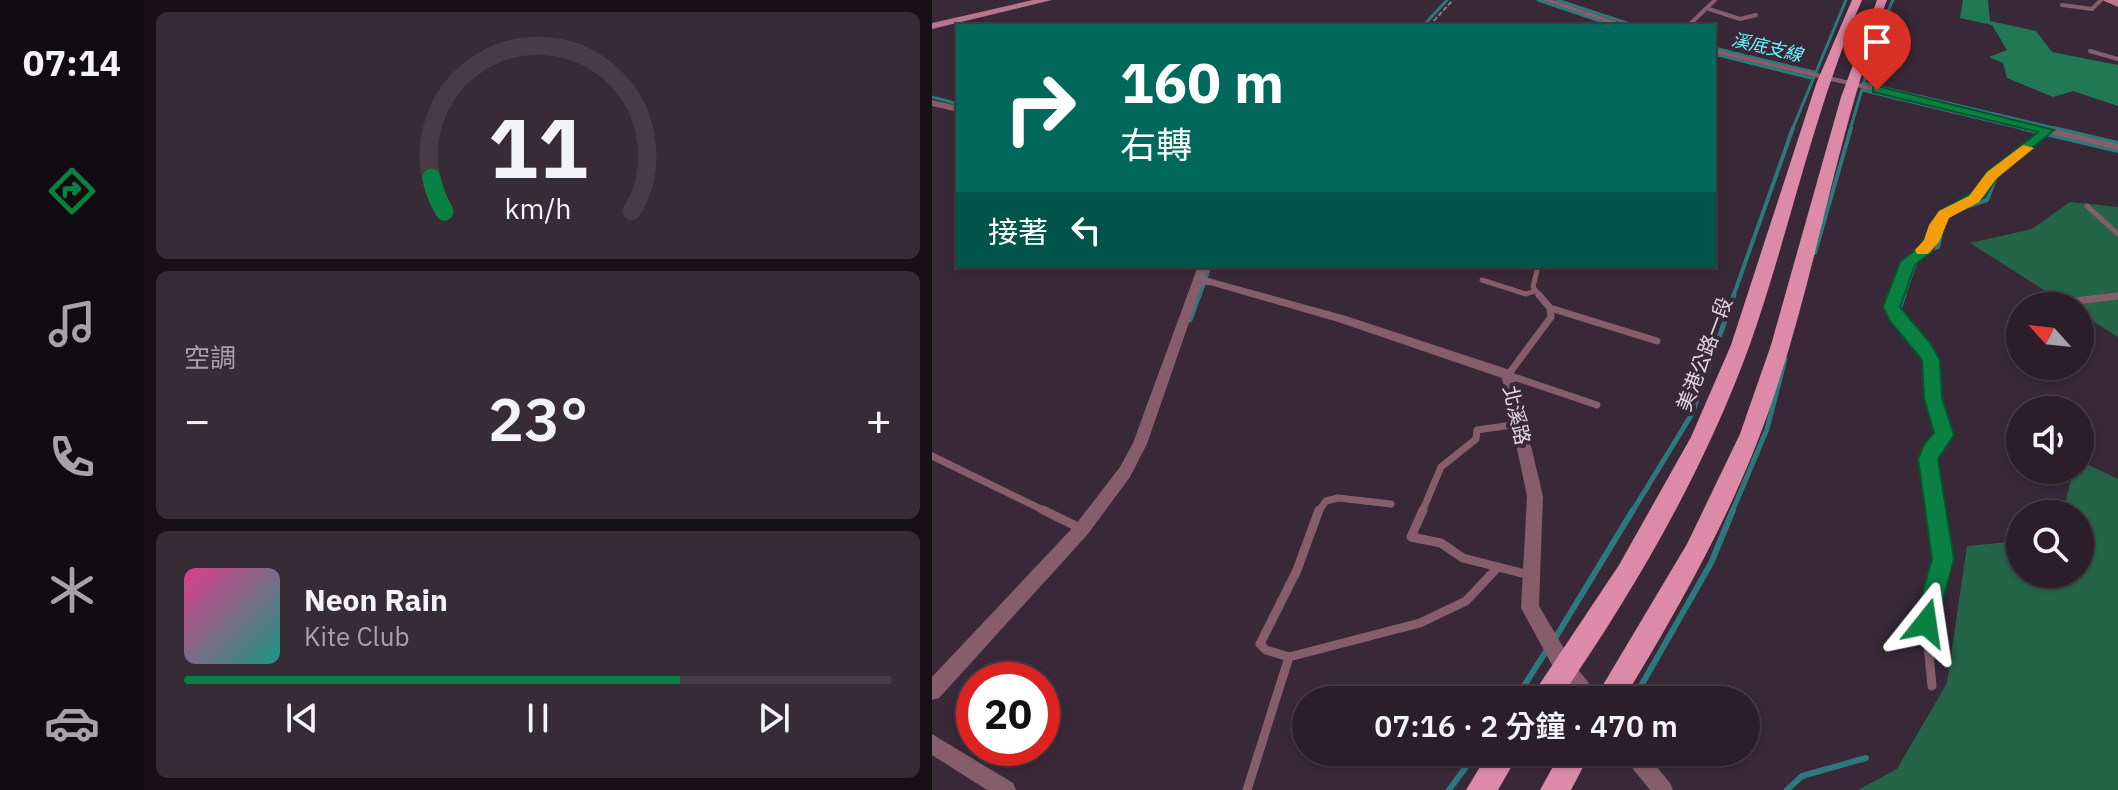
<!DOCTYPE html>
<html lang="zh-TW">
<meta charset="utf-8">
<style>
body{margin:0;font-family:"IBM Plex Sans","Noto Sans TC",sans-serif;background:#372b35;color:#f1f3f6;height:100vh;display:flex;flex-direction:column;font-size:30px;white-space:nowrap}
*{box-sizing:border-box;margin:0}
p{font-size:26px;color:#a6a2a8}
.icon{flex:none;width:44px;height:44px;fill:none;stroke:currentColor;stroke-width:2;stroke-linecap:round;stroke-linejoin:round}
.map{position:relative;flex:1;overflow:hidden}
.details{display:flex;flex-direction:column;gap:12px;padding:12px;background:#181017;width:788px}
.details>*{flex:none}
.hud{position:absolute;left:24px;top:24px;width:760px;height:244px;border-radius:0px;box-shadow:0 2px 6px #0004,0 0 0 2px #473c46;background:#00695c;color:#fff;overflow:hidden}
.needle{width:52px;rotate:297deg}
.buttons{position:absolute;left:1074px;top:292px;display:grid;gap:16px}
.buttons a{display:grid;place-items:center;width:88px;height:88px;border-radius:50%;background:#2b1e29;box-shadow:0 2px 6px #0004,0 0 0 2px #473c46;font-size:40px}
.speed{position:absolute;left:24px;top:662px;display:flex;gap:16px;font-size:40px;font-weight:700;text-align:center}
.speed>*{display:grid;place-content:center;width:104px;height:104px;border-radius:50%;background:#2b1e29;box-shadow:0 2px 6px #0004,0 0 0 2px #473c46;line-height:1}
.speed .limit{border:12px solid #d22;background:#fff;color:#111}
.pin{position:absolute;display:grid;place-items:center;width:68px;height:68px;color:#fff;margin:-82px -34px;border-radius:50% 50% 50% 0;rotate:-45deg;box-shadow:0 0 8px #0007}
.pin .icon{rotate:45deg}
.me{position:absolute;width:88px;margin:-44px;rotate:15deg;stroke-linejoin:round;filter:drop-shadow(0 0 6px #0008)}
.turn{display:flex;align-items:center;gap:28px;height:168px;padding:0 32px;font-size:36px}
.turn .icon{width:104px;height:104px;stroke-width:2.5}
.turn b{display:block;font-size:56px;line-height:68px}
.then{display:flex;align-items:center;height:76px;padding:0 32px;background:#0003;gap:16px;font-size:30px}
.big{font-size:60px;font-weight:600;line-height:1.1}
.details .card{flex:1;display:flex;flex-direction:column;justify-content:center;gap:12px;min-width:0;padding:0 28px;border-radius:12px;background:#372b35}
.details .dial{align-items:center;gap:0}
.dial svg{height:208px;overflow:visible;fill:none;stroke:#473c46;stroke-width:7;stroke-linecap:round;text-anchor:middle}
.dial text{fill:#f1f3f6;stroke:none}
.song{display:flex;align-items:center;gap:24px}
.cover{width:96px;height:96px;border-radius:12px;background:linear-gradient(135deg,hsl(330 70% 55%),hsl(170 70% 35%))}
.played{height:8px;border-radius:4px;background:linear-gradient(90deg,#0b8043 70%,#473c46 70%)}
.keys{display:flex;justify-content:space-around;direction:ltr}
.heat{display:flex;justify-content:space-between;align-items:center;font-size:44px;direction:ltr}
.trip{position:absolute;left:360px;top:686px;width:468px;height:80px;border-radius:40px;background:#2b1e29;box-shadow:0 2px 6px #0004,0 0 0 2px #473c46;font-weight:600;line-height:80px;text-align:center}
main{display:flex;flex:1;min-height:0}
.dock{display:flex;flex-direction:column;width:144px;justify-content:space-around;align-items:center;background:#110c10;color:#a6a2a8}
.dock .icon{width:56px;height:56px}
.dock .on{color:#0b8043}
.dock b{font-size:36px;color:#f1f3f6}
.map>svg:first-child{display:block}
</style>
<main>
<nav class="dock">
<b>07:14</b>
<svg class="icon on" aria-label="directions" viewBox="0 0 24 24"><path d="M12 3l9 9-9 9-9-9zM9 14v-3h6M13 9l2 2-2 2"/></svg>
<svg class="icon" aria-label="music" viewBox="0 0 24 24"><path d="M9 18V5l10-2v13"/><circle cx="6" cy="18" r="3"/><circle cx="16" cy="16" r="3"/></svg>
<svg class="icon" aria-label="phone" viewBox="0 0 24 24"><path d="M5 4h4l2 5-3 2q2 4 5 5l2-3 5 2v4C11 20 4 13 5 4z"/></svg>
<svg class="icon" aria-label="climate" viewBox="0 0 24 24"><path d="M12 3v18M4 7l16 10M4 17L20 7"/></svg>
<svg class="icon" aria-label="car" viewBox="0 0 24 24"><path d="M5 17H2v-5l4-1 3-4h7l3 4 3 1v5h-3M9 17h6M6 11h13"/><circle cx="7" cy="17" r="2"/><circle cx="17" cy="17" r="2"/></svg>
</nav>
<section class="details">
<div class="card dial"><svg viewBox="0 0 100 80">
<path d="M14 69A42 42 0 1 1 86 69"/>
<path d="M14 69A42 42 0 0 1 9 56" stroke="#0b8043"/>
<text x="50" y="56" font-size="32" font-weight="700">11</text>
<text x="50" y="72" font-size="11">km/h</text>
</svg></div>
<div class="card"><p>空調</p>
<div class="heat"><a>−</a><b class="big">23°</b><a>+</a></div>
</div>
<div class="card">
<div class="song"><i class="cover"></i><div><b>Neon Rain</b><p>Kite Club</p></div></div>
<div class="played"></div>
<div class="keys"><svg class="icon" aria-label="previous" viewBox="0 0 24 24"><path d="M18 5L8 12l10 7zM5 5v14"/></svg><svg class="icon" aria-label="pause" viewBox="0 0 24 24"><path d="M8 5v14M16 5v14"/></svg><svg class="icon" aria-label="next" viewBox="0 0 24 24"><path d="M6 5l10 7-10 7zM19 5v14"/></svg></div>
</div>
</section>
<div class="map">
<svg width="1186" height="790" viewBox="0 0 1186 790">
<rect width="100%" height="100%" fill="#392837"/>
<g fill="#24654a">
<polygon points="1138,202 1186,207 1186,337 1148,313 1148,306 1137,306 1038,243 1100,229"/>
<polygon points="1148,461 1186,479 1186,790 926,790 965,769 1015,683 1035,546 1088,541 1088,574 1148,574 1148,514 1131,514 1141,470 1148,470"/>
</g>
<polygon fill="#207855" points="1031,0 1056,0 1058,21 1104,31 1120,52 1186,65 1186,106 1141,91 1121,97 1075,78 1071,63 1057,57 1075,50 1060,25 1028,18"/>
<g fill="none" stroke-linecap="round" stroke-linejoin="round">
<g stroke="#2b797c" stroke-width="3">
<polyline points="606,0 683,26"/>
<polyline points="625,0 704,26"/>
<polyline points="491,26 515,0"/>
<polyline points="782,48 882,72"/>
<polyline points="782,54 879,78"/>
<polyline points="931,83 1130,130"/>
<polyline points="930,90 1097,130"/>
<polyline points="0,97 26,104"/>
<polyline points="860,130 914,0"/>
<polyline points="918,130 947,31 961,0"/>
</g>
<g stroke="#2b797c" stroke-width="4">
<polyline points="1089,128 1186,151"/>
<polyline points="1122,128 1186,143"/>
<polyline points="1022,211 1055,200 1064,177 1115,134"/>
<polyline points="883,253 919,128"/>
<polyline points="267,297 278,266"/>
<polyline points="801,297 861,128"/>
<polyline points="971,297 987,253 1006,247 1013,216"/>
</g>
<g stroke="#2b797c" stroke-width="5">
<polyline points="972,295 966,312 977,328"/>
<polyline points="258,320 267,295"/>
<polyline points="1001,456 1016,439 1007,409"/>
<polyline points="999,469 1011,512"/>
<polyline points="700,512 760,414 802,295"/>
<polyline points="800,512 835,429 853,359"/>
</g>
<g stroke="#2b797c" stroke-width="6">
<polyline points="1011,510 1013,518"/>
<polyline points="622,640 701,510"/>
<polyline points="583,700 616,648"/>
<polyline points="701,700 779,563 801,510"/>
<polyline points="517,790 545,752"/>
<polyline points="855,790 870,776 934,758"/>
</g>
<polyline stroke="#867784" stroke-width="2" stroke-dasharray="5 2" stroke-linecap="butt" points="497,26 521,0"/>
<g stroke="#865d6b" stroke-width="4">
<polyline points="1130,5 1160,9 1169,0"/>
<polyline points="777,9 808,19 824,15"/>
<polyline points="756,26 783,0"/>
<polyline points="1158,51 1186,59"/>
</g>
<g stroke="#865d6b" stroke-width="5">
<polyline points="1155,206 1186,234"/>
<polyline points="606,266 601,287 609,297"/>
<polyline points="550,280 594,294 603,291"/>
<polyline points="964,297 976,262 995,248 1012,215 1049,194 1060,175 1115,130"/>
<polyline points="1181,297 1186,296"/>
</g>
<g stroke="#865d6b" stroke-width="7">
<polyline points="607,295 618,308 619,317 576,375 665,405"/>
<path d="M964,295C954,323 980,330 994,350C1004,365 998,383 1001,399C1004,411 1009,423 1013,435C988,462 999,478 1004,512"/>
<polyline points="1134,302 1186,296"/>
<polyline points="618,308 725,341"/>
<polyline points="0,456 115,512"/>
<polyline points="386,512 394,501 406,498 459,504"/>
<polyline points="490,512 509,467 544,439 545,430 587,424"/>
</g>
<g stroke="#865d6b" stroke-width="9">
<polyline points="111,510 150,529"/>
<polyline points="491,510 479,537 509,543 531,558 566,567"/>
<polyline points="357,657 488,623 534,601 566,567 597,575"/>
<polyline points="1000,686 994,623 1011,559 1004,510"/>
<polyline points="315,790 357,657 334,650 328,644 365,570 387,510"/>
</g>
<g fill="#865d6b" fill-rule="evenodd">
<polygon points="610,0 621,0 698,26 686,26"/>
<polygon points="782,49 1186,144 1186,150 782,53"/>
<polygon points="0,100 26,106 26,112 0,106"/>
<polygon points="266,266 278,266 273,277 414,316 581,371 611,496 607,606 640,662 665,693 668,700 646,700 626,676 589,608 595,496 570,378 406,322 278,285 270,285 215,444 198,477 156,534 7,698 0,700 0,677 144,524 188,467 201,443"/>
<polygon points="0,734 81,783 84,790 55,790 0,755"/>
<polygon points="690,752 713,752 738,783 741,790 718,790 693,759"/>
</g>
<g fill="#b6778d" fill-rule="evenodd">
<polygon points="101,0 120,0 0,29 0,23"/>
<polygon points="1170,0 1186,0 1186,7"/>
</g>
<g fill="#dc8aa7" fill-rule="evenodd">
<path d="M920,0H930C881,112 858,232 817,347C771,473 703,589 627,700H597L687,565L759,437L799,345L884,84Z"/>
<path d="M945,0H955C906,129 886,266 842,396C806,504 750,603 691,700H662L755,544L808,434L839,345L909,97Z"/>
<polygon points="557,752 588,752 566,790 534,790"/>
<polygon points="629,752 659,752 639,790 608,790"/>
</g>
</g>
<polygon fill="#0b8043" stroke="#07532c" stroke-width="2" points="945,86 1122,130 1065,177 1053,197 1017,217 1000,251 983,265 968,307 999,344 1008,360 1010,398 1022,435 1006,459 1022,559 1005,623 1002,631 994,635 986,631 982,623 1000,559 986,459 993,443 1002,433 992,398 990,360 958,321 951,307 968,262 989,245 1007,211 1043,191 1055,172 1106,132 941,92 941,87"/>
<polygon fill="#f59e0b" points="1091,145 1102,148 1065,178 1047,202 1017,218 1007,242 996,254 985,254 983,250 992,240 997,225 1007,211 1037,196 1055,172"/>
<g text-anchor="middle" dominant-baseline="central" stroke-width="8" stroke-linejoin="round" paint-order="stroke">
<g font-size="18" font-style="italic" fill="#68f9ff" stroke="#392837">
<text transform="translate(835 47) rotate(13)">溪底支線</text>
</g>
<g font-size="20" fill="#e3d7e1" stroke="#392837">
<text transform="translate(772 354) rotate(-69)">美港公路一段</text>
<text transform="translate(585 415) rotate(77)">北溪路</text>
</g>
</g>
</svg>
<div class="buttons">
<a><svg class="needle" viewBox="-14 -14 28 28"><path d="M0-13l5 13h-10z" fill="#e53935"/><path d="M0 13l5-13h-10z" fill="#a6a2a8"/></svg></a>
<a><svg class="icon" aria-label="sound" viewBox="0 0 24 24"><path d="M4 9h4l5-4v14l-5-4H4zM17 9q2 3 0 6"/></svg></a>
<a><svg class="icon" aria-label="search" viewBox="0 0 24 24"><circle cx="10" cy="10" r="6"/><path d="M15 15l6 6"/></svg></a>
</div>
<div class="speed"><div class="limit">20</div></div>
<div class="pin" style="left:945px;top:90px;background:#d93025"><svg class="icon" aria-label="arrive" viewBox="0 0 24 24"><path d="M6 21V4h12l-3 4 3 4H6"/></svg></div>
<svg class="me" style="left:994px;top:623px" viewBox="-20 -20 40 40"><path d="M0-17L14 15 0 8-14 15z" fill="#0b8043" stroke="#fff" stroke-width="4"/></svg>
<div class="trip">07:16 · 2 分鐘 · 470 m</div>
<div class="hud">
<div class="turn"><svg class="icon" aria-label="right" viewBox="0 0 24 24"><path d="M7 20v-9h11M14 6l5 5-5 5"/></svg><div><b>160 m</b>右轉</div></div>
<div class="then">接著<svg class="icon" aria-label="left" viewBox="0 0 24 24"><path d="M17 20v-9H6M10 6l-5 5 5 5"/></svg></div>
</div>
</div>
</main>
